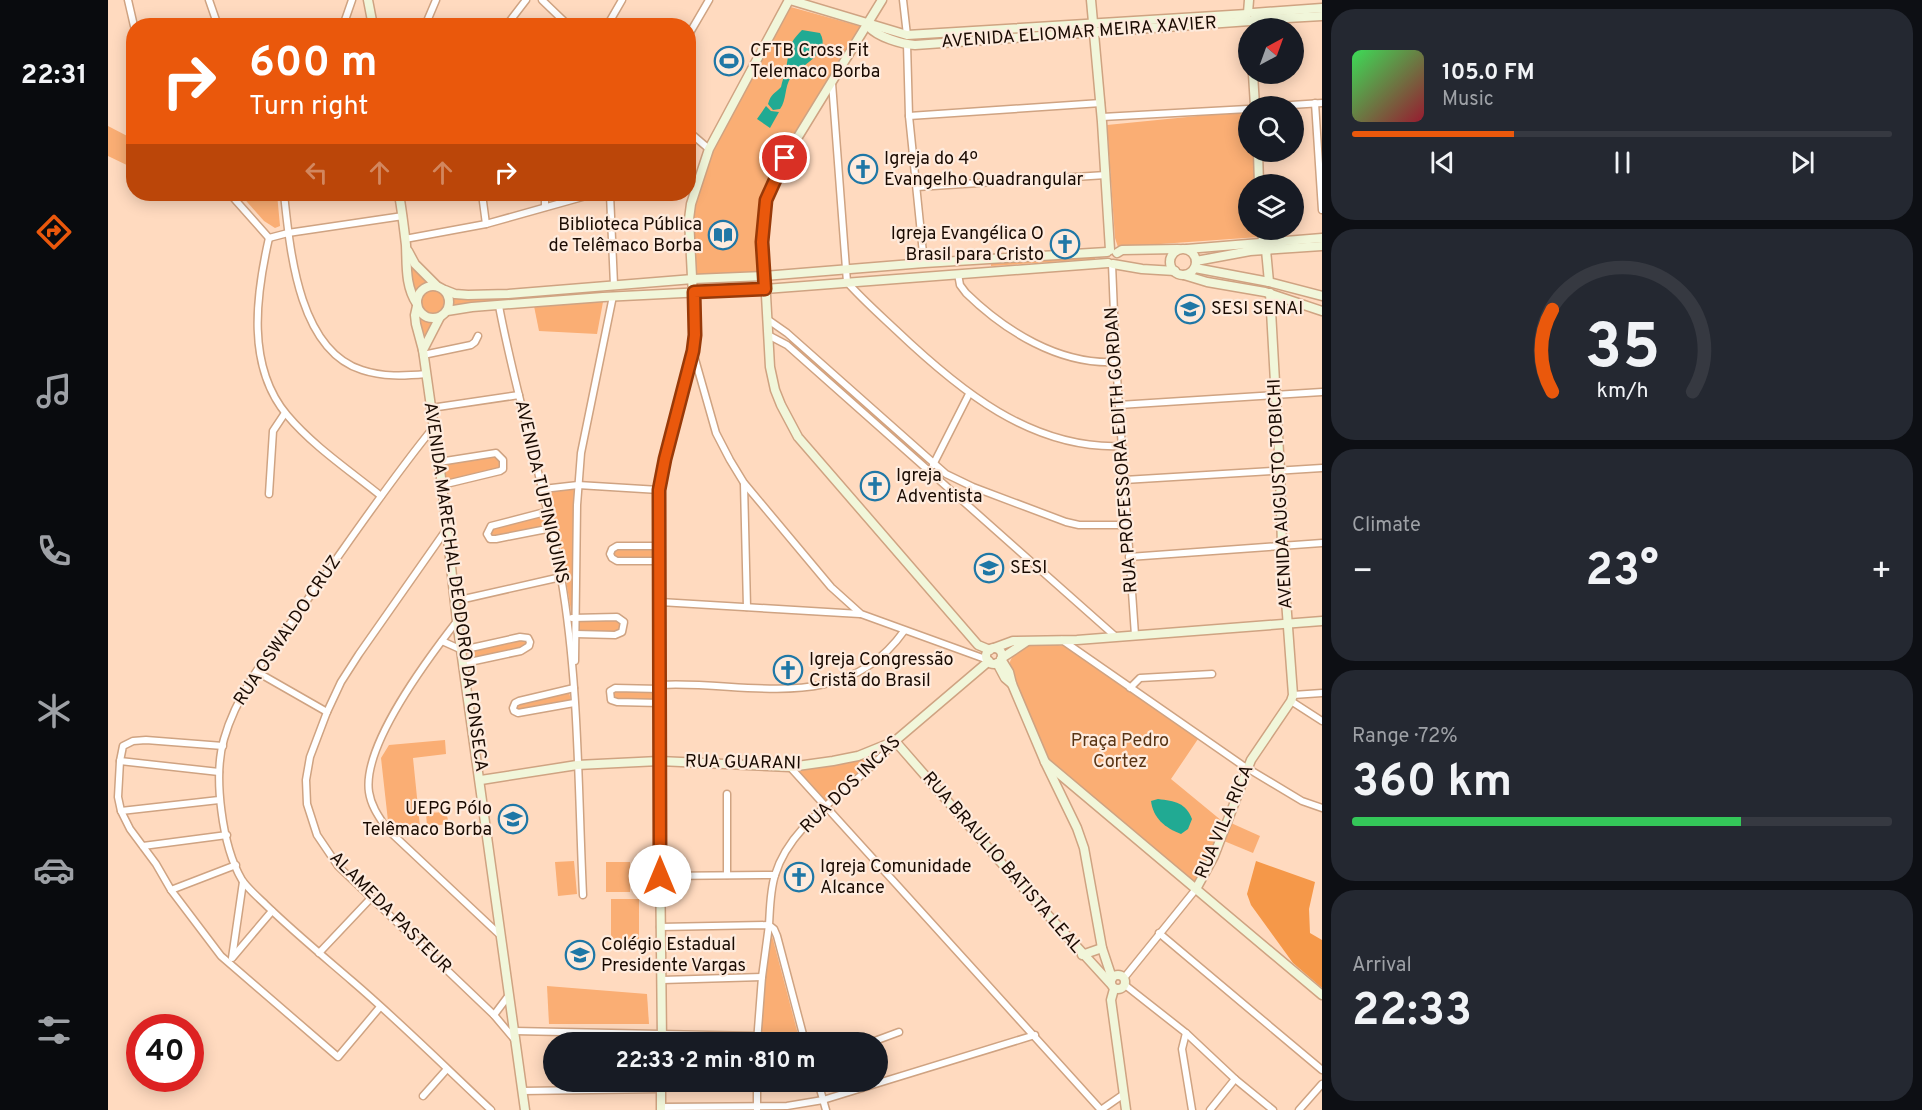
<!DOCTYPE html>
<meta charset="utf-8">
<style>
:root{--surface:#171b24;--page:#242831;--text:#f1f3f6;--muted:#9ea1a6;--line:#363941;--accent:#ea580c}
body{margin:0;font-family:Overpass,sans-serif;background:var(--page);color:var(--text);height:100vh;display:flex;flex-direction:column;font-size:22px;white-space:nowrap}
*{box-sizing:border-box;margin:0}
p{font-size:20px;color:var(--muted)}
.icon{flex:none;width:33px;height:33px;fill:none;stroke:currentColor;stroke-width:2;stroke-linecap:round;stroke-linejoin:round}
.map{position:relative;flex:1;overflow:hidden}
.details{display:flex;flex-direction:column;gap:9px;padding:9px;background:#0d0f14;width:600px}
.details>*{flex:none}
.hud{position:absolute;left:18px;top:18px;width:570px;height:183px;border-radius:24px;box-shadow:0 3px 15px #0003;background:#ea580c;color:#fff;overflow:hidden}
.needle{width:39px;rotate:41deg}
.buttons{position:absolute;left:1130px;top:18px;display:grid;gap:12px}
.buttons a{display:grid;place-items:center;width:66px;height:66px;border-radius:50%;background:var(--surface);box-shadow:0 3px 15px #0003;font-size:30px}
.speed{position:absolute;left:18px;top:1014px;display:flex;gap:12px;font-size:30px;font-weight:700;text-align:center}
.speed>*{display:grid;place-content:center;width:78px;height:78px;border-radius:50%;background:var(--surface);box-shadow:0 3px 15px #0003;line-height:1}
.speed .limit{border:9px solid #d22;background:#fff;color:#111}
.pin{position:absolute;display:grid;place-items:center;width:51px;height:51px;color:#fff;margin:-26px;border:3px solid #fff;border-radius:50%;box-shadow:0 2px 6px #0007}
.me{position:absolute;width:66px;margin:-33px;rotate:0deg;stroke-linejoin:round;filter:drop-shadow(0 0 4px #0008)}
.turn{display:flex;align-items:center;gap:21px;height:126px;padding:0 24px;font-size:27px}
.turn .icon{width:78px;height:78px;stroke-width:2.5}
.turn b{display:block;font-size:42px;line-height:51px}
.lanes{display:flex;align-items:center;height:57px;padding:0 24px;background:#0003;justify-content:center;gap:30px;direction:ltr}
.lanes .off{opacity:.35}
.big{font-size:45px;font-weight:700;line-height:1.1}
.details .widget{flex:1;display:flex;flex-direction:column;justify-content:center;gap:9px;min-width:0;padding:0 21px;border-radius:24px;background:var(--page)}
.details .dial{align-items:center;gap:0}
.dial svg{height:156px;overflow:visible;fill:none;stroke:var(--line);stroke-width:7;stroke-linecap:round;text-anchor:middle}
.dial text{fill:var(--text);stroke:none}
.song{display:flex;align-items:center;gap:18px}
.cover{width:72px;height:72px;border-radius:9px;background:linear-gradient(135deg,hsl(130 70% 55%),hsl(350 70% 35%))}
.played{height:6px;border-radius:3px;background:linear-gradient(90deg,var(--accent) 30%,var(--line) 30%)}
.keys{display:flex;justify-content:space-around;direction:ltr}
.heat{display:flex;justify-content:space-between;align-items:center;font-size:33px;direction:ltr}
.charge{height:9px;border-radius:4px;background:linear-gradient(90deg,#34c759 72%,var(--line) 0)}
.trip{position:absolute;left:435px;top:1032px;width:345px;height:60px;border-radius:30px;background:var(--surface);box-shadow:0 3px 15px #0003;font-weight:700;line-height:60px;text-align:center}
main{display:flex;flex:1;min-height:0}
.tabs{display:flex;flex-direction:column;width:108px;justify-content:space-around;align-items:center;background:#090b0e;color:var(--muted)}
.tabs .icon{width:42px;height:42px}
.tabs .on{color:var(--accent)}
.tabs b{font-size:27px;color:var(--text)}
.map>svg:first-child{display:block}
.green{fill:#faae74}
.forest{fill:#f59849}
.water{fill:#21aa93}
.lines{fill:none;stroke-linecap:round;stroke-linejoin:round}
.street-casing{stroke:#cfa382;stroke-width:9}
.secondary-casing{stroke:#cfa382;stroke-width:11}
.street{stroke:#fff;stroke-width:6}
.secondary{stroke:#f1f6da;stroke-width:8}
.route-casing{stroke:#983908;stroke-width:15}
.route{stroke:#ea580c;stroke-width:10}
.labels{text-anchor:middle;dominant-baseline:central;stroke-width:4.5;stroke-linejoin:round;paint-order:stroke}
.street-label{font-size:18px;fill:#1a0b02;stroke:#feebdd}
.poi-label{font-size:18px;fill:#1a0b02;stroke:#feebdd;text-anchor:start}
.park-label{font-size:18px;fill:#593414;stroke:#feebdd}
</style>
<main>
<nav class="tabs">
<b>22:31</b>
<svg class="icon on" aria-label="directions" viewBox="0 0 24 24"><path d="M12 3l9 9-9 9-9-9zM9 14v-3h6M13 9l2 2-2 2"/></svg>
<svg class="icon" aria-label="music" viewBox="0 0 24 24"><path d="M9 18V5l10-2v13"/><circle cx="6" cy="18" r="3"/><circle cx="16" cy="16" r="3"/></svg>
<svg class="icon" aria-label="phone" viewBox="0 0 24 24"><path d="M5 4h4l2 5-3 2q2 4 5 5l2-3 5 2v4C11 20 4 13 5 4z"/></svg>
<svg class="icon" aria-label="climate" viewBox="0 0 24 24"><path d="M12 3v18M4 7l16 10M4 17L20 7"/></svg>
<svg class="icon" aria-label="car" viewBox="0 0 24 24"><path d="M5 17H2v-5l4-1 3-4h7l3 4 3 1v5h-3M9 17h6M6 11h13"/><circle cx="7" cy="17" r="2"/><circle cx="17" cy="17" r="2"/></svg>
<svg class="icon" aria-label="filters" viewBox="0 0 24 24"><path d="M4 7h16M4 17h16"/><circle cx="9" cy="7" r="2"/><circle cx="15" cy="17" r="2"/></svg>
</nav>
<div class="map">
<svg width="1214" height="1110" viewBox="0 0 1214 1110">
<rect width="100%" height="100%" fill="#ffdabf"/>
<g class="green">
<polygon points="679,6 755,27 677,151 663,176 653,207 650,248 652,274 587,276 583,220 600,160"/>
<polygon points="1140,111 1140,152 1145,152 1147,184 1140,184 1140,230 1151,230 1151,237 1010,247 1007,238 999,125"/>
<polygon points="0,126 25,139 25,168 0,156"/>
<polygon points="132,194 169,194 172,226 167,228 156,221"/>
<polygon points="987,256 987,259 883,266 883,264"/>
<path d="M300 258C309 267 319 281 330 288 366 309 450 294 491 291V293L351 307 335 315 314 346 304 304Z"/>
<polygon points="495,302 489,334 431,331 426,306"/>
<polygon points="683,338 818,460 819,463 815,463 679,343"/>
<polygon points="384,454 392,457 394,468 336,483 333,462"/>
<polygon points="466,486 464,617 449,525 387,538 381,536 382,528 444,512 438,489"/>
<polygon points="546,547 546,561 510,560 502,551 504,549"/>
<polygon points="469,618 510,619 513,621 514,627 509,634 470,630"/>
<polygon points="413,638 420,641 417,648 367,659 365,648"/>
<path d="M935 643 957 646 1090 739 1063 779 1114 821C1107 843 1101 865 1085 883L941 760 917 709 901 668C902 650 919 645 935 643Z"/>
<polygon points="548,689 547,702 504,700 504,690"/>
<polygon points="461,692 463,701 409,711 406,707 409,704"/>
<polygon points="337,740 338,754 305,758 312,827 281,830 273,758 281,745"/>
<polygon points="776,752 718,804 688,769 739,761"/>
<polygon points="338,812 341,824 319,826 318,813"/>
<polygon points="1123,823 1152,836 1145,853 1116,841"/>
<polygon points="466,861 469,894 450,896 447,862"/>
<rect x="498" y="862" width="24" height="30"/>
<rect x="503" y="899" width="28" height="40"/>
<polygon points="663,932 692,1042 680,1042 678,1036 651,1035"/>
<polygon points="439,986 539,994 541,1024 441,1024"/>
</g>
<polygon class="forest" points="1148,861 1207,882 1201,909 1202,933 1214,940 1214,988 1185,963 1143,905 1139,894"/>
<g class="water">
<path d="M694 30 712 33C724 53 693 65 683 77 676 87 679 100 672 109L665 110 660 104C663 93 667 94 673 87 674 81 677 75 678 69 682 49 679 45 694 30Z"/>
<polygon points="658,106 663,111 671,112 662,128 649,119"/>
<path d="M1050 799C1067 801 1078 803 1084 819L1080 829 1073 834C1057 828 1045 818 1043 801Z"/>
</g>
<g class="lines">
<g class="street-casing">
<g id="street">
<polyline points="20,0 26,26"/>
<polyline points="101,0 110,26"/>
<polyline points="434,0 461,26"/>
<polyline points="795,0 799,35"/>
<polyline points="235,26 244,0"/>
<polyline points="317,26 328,0"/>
<polyline points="398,26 418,0"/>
<polyline points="499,26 514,0"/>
<polyline points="580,36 601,0"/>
<polyline points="799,44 801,116 816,263"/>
<path d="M724 83 739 282C754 299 771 314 788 330 850 389 923 450 1014 446"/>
<polyline points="1207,103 1214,210"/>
<polyline points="1168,106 1214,103"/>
<polyline points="801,116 993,103"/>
<polyline points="994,117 1140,109"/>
<polyline points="580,131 601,149"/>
<polyline points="809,187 998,175"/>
<polyline points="122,194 161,238"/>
<path d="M176 194C182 249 190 350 254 370 275 377 296 376 318 374"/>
<polyline points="374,194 378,224"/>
<polyline points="437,194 437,207"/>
<polyline points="502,194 506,285"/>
<path d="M161 238C148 295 138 366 179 415 205 446 241 470 273 496"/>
<polyline points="161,238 180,233 295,216"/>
<polyline points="297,239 378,224 485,194"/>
<polyline points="1004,264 1008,362 1027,635"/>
<path d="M850 274 852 285 858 293C897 331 951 365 1008 362"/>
<path d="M391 306C408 397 437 485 453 577 471 681 470 789 475 895"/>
<polyline points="659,319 679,333 838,474 865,487 958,522 971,525 1019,525"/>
<polyline points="660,335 679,345 1007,636"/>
<polyline points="585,352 608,433 622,460 636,483 723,587 753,614 880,660"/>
<polyline points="315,355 363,345 367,342 370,336"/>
<polyline points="1011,405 1214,392"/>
<polyline points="323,408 411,395"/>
<path d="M325 428C281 482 243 539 202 596 171 640 131 686 116 739 105 776 114 846 134 880 140 889 151 898 159 906 186 932 215 956 244 981 292 1022 337 1067 383 1110"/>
<polyline points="331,462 388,453 395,460 395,469 392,471 334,485"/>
<polyline points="825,465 861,394"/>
<polyline points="1016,480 1214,468"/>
<polyline points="636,484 639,607"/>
<polyline points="435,489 470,485 551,490"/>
<polyline points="161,494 165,431 177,413"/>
<polyline points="441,511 383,526 379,534 382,539 388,539 444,528"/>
<polyline points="338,530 251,654 233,682 219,712 202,757 198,780 199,804 209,835 230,866 386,1015 407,1040"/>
<polyline points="1021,557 1214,543"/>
<polyline points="552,561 509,561 504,558 502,554 504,549 509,546 552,546"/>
<polyline points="347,601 453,577"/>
<polyline points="552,602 752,614"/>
<polyline points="464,618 509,617 516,622 514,632 507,635 468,634"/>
<path d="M349 621C321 657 254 745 261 792 263 806 271 817 279 829L392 935"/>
<polyline points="954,640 1134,765 1194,801 1214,808"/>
<polyline points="334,641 354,650 412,637 420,638 422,642 421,646 413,651 357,663"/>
<polyline points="467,661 469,505 473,453 505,296"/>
<polyline points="149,672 219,712"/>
<path d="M552 685C639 680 735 717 796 631"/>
<polyline points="1022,688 1032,678 1104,674"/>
<polyline points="552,689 507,688 502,691 503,700 509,702 552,703"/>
<polyline points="1185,695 1214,693"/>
<polyline points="1183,701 1214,721"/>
<polyline points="466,703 410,713 406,711 405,708 407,703 411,701 466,688"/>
<polyline points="115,746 38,740 25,741 15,746 12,761 10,797 13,811 22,829 48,864 63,890 113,956 230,1057 272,1007"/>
<polyline points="12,761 111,772"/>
<polyline points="682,767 993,1110 1016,1094"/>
<polyline points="619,794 619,875"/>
<polyline points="13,811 111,800"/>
<polyline points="35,846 119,835"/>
<polyline points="552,876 667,875"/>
<polyline points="63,890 128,865"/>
<polyline points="552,927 661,925 654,977 649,1042"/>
<polyline points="1051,933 1214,1070"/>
<polyline points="211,953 263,898"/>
<polyline points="125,957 164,911"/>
<polyline points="124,958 135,882"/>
<polyline points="1016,978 1088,889"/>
<polyline points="554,980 654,977"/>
<polyline points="1017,985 1078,1033 1127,1079 1165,1110"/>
<polyline points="386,1015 401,995"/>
<polyline points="406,1031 649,1036"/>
<polyline points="1078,1033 1074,1049 1084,1110"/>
<path d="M697 1042 669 936 666 929 661 925C662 909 662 891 667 875 684 818 752 786 787 741"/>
<polyline points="764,1042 791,1032"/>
<polyline points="649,1082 649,1110"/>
<polyline points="710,1082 718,1110"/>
<polyline points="414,1091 553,1089"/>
<polyline points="315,1096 339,1069"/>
<polyline points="553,1107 679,1106 715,1100 927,1035"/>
<polyline points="1102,1110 1127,1079"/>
<polyline points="1191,1110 1214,1084"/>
</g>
</g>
<g class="secondary-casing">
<g id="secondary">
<polyline points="260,0 265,26"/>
<polyline points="682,0 799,35 1139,14"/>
<polyline points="774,0 677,158 658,200 655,241 662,367 667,390 673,405 690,437 870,645 882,650"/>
<polyline points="983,0 994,122 1002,250"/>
<polyline points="1140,13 1141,0"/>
<polyline points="1145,13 1214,8"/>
<polyline points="1145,20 1214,16"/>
<path d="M761 27C770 37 793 44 807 45L1142 21"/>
<polyline points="1145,74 1147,106"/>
<polyline points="1150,152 1151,184"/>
<path d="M291 194C294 211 296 228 298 245 299 265 297 286 309 304"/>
<polyline points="1154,230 1155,242"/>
<polyline points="1079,249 1214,238"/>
<circle cx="1075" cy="262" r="13"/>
<polyline points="1158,250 1161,282"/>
<polyline points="300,251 307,264 329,286"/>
<polyline points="1009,253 1014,250 1070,249"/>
<polyline points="1088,261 1142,251 1214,246"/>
<polyline points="1005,264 1034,269 1067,271"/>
<polyline points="1087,268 1161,282 1214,296"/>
<polyline points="1076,275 1099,282 1157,292 1214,311"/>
<circle cx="325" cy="302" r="16"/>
<polyline points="337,290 347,294 360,295 400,294 585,279 656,276 816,263 999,252"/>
<polyline points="309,306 307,315 308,324 315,350 334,485 349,621 417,1110"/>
<polyline points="339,311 364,307 495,297 657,289 1000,263"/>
<polyline points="315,350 332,317"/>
<polyline points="886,648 905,641 969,640 1214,621"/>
<circle cx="886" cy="656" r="8"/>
<polyline points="894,658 918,642"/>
<polyline points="893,659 901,672 904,684 937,762 969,828 976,848 994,948 1004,978"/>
<polyline points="889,663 897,678 904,684"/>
<polyline points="787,741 917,890 1002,983"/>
<polyline points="937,762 1214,995"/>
<polyline points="373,780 469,765 551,761 682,767 725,761 750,756 787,741 881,661"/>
<polyline points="1088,889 1106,856 1143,760 1183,701 1185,695 1174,546 1172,471 1162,293"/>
<polyline points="974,955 994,948"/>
<circle cx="1010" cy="982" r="7"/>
<polyline points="1006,989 1003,1000 1018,1110"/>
<polyline points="554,1042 551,761 553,727 551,490 557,459 585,352 587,335 581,219 583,204 601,149 681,0"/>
<polyline points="553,1110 553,1082"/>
</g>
</g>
<use href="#street" class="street"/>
<use href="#secondary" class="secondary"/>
</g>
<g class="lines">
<g class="route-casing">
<polyline id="route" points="552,876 551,490 557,459 585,351 587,335 586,292 657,289 654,242 658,200 677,158"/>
</g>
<use href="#route" class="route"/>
</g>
<defs>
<g id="stadium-ring" transform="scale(1.5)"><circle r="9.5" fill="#feebdd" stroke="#1f77a6" stroke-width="1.5"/><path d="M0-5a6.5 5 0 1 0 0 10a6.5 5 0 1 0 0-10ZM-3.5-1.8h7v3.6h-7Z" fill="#1f77a6"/></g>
<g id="church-ring" transform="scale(1.5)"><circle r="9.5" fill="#feebdd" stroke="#1f77a6" stroke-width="1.5"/><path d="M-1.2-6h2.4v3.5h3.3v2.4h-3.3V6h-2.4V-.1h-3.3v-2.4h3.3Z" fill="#1f77a6"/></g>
<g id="library-ring" transform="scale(1.5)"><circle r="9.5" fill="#feebdd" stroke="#1f77a6" stroke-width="1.5"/><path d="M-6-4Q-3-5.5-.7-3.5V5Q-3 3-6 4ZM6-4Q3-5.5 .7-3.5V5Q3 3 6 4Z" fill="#1f77a6"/></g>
<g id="school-ring" transform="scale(1.5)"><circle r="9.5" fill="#feebdd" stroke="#1f77a6" stroke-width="1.5"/><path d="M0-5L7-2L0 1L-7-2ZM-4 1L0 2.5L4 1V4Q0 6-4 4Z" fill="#1f77a6"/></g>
<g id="university-ring" transform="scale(1.5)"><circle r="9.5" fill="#feebdd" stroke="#1f77a6" stroke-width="1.5"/><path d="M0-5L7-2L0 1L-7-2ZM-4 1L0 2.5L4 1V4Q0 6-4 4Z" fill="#1f77a6"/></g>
</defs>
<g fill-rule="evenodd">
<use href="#stadium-ring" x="621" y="61"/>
<use href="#church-ring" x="755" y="169"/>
<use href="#library-ring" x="615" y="235"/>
<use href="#church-ring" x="957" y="244"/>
<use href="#school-ring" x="1082" y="309"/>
<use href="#church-ring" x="767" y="486"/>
<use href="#school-ring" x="881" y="568"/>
<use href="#church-ring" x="680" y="670"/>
<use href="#university-ring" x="405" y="819"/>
<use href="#church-ring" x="691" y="877"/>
<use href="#school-ring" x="472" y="955"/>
</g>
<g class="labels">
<g class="street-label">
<text transform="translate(971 33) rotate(-4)">AVENIDA ELIOMAR MEIRA XAVIER</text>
<text transform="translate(1014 450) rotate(-94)">RUA PROFESSORA EDITH GORDAN</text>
<text transform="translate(433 492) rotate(77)">AVENIDA TUPINIQUINS</text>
<text transform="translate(1173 494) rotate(-93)">AVENIDA AUGUSTO TOBICHI</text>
<text transform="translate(347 587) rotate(82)">AVENIDA MARECHAL DEODORO DA FONSECA</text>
<text transform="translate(180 631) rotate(-56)">RUA OSWALDO CRUZ</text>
<text transform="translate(635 763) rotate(1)">RUA GUARANI</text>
<text transform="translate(743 785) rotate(-44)">RUA DOS INCAS</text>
<text transform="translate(1117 822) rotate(-67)">RUA VILA RICA</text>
<text transform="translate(894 863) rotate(49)">RUA BRAULIO BATISTA LEAL</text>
<text transform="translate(282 913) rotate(45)">ALAMEDA PASTEUR</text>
</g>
<g class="poi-label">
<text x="642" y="51">CFTB Cross Fit<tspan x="642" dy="21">Telemaco Borba</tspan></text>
<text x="776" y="159">Igreja do 4º<tspan x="776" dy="21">Evangelho Quadrangular</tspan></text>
<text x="594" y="225" text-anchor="end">Biblioteca Pública<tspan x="594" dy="21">de Telêmaco Borba</tspan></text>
<text x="936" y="234" text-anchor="end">Igreja Evangélica O<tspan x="936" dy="21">Brasil para Cristo</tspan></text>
<text x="1103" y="309">SESI SENAI</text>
<text x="788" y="476">Igreja<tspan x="788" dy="21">Adventista</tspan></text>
<text x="902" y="568">SESI</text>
<text x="701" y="660">Igreja Congressão<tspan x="701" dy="21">Cristã do Brasil</tspan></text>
<text x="384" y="809" text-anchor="end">UEPG Pólo<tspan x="384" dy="21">Telêmaco Borba</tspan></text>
<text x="712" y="867">Igreja Comunidade<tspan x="712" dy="21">Alcance</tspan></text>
<text x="493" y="945">Colégio Estadual<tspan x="493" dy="21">Presidente Vargas</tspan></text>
</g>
<g class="park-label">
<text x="1012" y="741">Praça Pedro<tspan x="1012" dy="21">Cortez</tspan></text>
</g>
</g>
</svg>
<div class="buttons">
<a><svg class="needle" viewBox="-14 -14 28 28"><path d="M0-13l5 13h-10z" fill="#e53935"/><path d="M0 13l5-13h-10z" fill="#9ea1a6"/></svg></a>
<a><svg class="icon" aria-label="search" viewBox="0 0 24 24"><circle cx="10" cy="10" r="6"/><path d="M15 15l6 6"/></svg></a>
<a><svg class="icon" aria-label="layers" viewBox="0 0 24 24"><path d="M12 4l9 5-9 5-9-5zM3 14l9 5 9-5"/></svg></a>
</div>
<div class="speed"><div class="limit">40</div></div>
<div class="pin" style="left:677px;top:158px;background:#d93025"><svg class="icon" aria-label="arrive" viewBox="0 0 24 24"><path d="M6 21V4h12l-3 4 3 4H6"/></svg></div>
<svg class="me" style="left:552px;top:876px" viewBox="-20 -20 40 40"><circle r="19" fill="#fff"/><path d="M0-13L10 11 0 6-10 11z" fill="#ea580c"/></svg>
<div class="trip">22:33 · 2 min · 810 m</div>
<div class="hud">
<div class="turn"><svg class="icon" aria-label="right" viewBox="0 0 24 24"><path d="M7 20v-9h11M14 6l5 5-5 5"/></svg><div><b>600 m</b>Turn right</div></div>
<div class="lanes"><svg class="icon off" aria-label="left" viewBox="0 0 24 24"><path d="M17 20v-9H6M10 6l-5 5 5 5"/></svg><svg class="icon off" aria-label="ahead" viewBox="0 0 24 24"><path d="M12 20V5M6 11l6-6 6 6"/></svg><svg class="icon off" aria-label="ahead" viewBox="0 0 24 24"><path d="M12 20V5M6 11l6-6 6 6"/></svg><svg class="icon" aria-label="right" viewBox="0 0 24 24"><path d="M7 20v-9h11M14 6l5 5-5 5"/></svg></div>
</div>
</div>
<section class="details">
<div class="widget">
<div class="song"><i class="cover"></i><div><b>105.0 FM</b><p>Music</p></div></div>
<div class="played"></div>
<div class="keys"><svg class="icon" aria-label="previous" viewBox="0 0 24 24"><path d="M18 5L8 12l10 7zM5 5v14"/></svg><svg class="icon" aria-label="pause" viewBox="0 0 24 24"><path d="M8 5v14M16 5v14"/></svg><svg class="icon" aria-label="next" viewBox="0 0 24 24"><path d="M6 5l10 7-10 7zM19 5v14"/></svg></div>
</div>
<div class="widget dial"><svg viewBox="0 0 100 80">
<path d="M14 69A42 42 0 1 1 86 69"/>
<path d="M14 69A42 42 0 0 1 14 27" stroke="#ea580c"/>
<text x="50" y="56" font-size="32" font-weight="700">35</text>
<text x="50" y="72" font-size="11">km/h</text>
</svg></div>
<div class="widget"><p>Climate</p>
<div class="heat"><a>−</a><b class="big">23°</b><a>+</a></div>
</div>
<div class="widget"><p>Range · 72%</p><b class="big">360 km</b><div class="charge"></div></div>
<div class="widget"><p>Arrival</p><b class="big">22:33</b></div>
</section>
</main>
